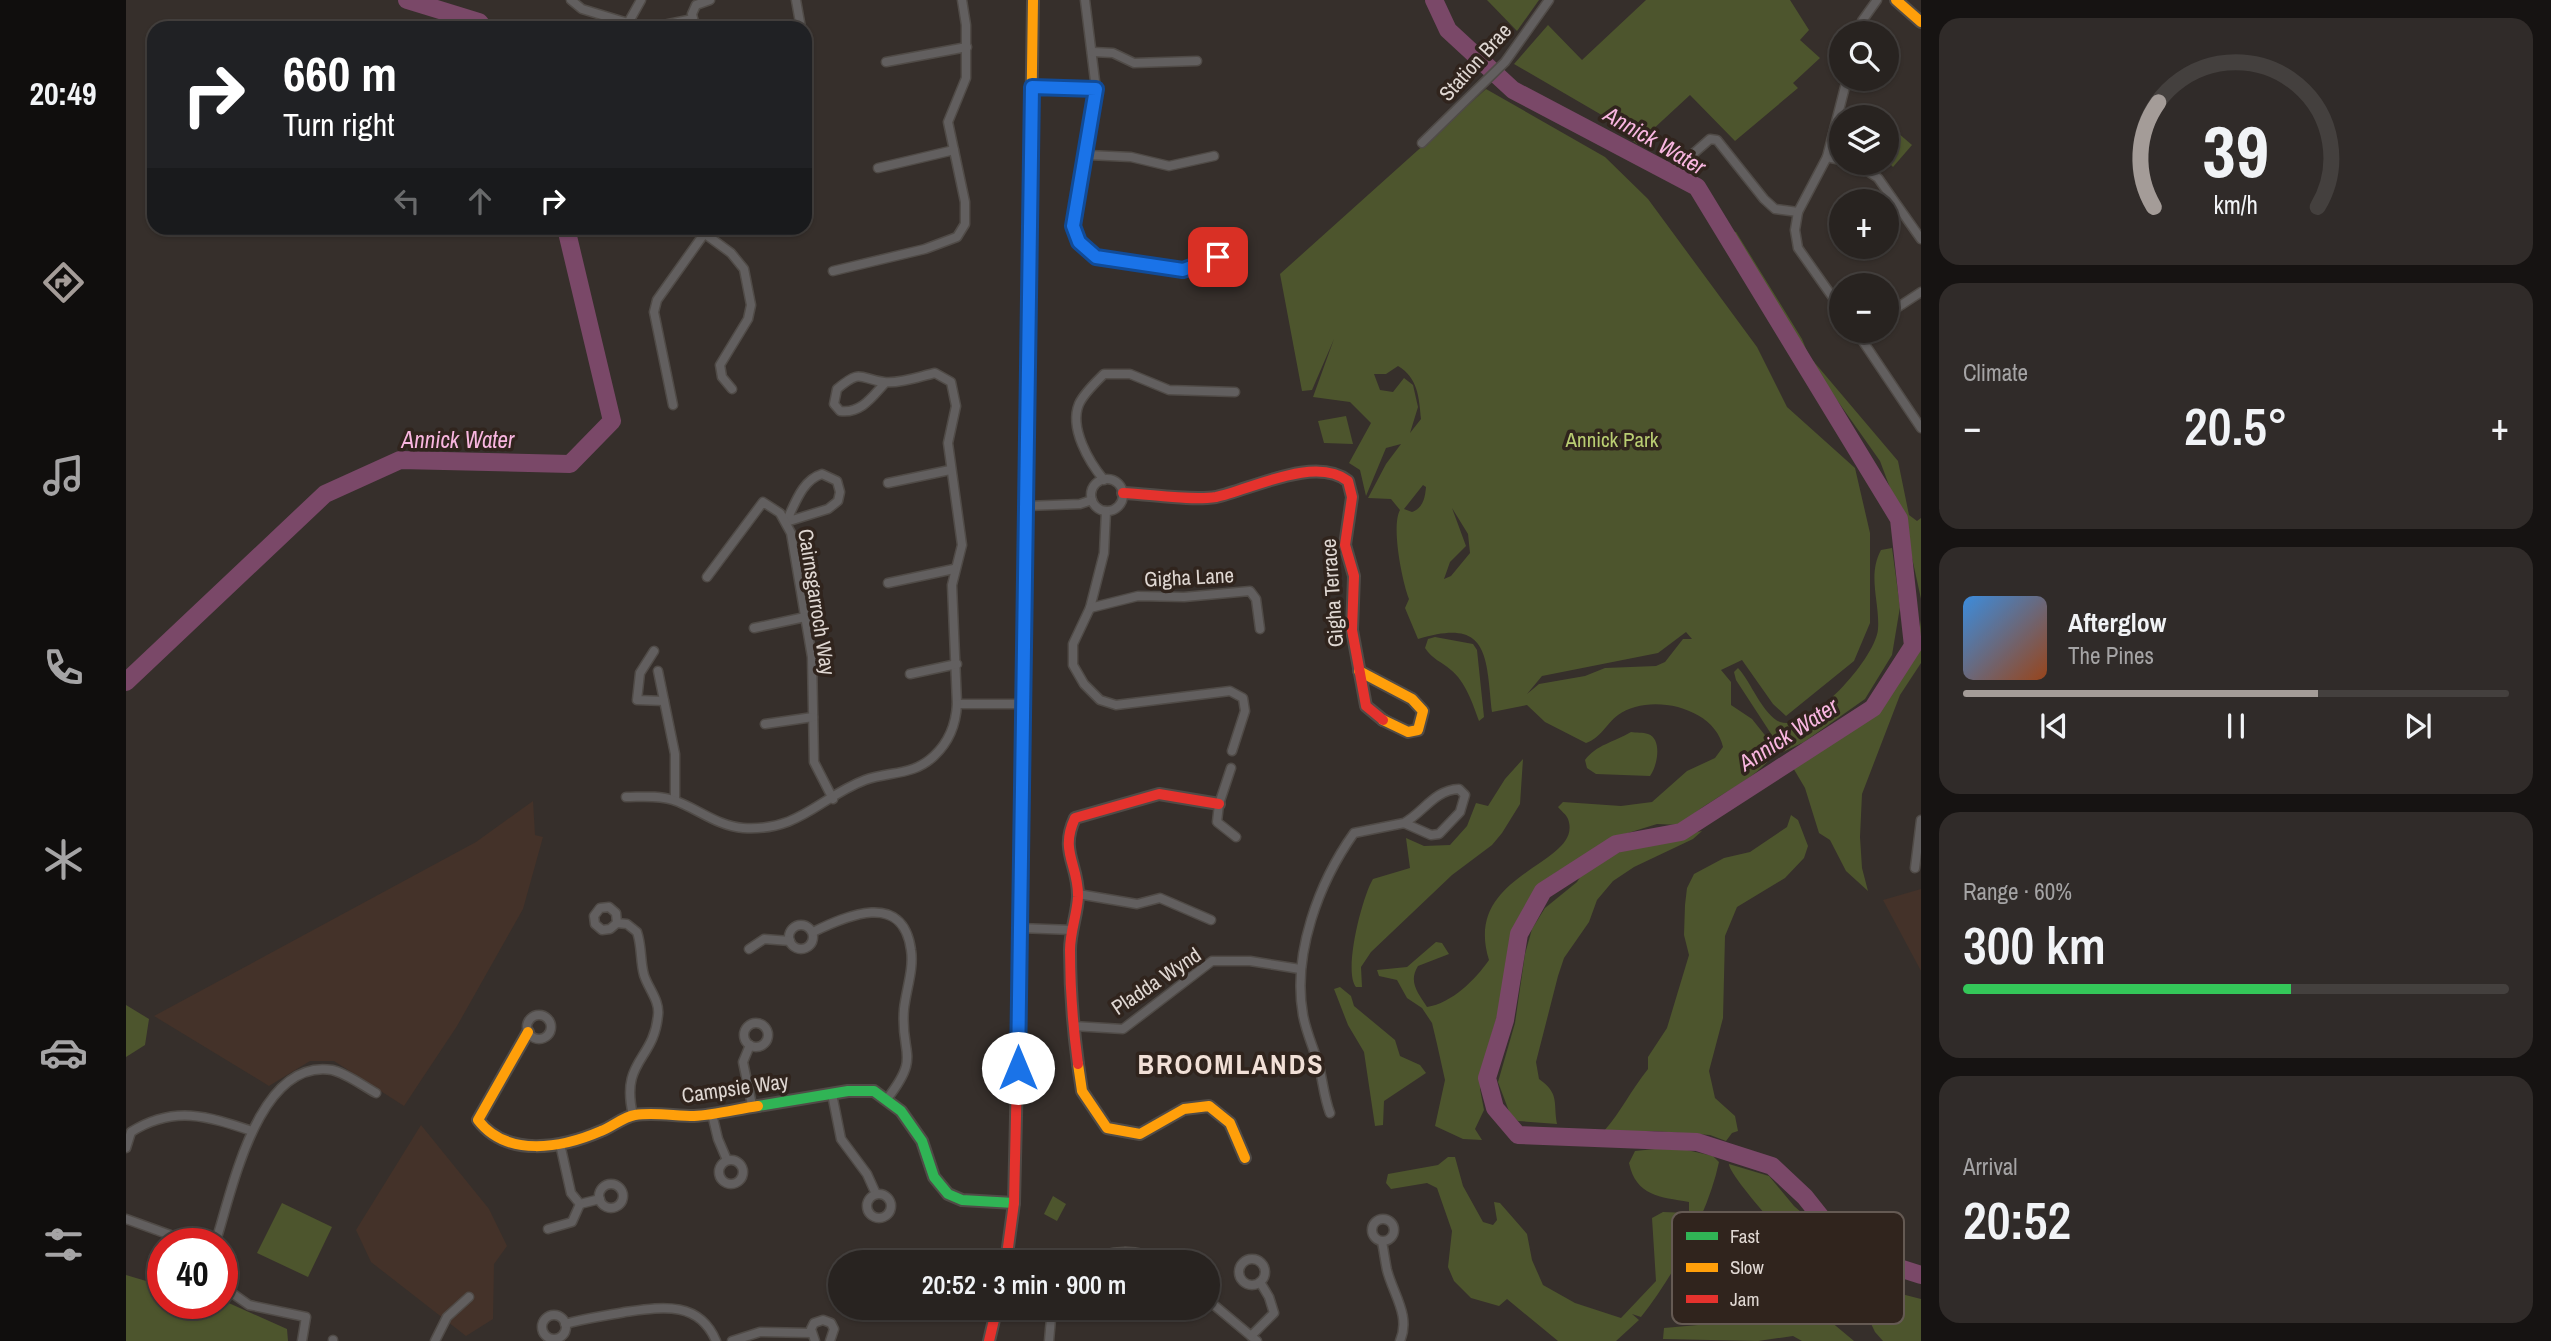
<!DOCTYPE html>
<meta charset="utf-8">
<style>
:root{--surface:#282320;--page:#302b29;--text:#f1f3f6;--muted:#a5a4a5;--line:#44403e;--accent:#a49c98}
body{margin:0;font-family:"Archivo Narrow",sans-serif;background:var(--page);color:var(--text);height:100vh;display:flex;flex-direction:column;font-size:26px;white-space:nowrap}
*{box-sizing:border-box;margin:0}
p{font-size:23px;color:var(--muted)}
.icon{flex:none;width:38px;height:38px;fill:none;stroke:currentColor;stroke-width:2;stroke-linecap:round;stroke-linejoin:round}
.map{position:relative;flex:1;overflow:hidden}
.sheet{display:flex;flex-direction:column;gap:18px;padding:18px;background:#161312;width:630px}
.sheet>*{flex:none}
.hud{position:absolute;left:21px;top:21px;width:665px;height:214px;border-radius:21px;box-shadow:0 2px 5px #0004,0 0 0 2px var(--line);background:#202124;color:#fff;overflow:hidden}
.controls{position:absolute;left:1703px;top:21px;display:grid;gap:14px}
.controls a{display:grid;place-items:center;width:70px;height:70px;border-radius:50%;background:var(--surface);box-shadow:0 2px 5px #0004,0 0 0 2px var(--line);font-size:35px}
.speed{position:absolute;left:21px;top:1228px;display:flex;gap:14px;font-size:35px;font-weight:700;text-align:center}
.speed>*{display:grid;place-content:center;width:91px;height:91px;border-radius:50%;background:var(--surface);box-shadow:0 2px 5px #0004,0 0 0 2px var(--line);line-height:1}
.speed .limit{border:10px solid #d22;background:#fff;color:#111}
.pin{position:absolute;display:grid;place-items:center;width:60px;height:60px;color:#fff;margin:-30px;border-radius:14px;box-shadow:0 4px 10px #0006}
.me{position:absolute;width:77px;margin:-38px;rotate:0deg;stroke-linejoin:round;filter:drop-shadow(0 0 5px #0008)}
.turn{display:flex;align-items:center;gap:24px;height:147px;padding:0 21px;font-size:32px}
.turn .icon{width:91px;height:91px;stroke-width:2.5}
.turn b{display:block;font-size:49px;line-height:60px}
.lanes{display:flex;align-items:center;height:66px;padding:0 21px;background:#0003;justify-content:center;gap:35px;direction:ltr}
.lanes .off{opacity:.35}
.big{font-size:52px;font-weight:600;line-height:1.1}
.sheet .card{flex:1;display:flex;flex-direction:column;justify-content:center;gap:10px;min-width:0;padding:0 24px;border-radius:21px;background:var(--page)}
.sheet .dial{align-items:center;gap:0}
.dial svg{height:182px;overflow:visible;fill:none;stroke:var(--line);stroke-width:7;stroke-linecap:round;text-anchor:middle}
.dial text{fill:var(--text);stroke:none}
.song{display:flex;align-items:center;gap:21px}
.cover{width:84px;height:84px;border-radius:10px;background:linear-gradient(135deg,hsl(210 70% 55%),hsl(20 70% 35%))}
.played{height:7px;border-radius:4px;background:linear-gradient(90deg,var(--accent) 65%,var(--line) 65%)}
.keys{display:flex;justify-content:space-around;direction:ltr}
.heat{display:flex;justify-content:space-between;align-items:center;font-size:38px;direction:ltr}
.charge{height:10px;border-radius:5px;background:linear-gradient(90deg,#34c759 60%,var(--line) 0)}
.trip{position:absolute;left:702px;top:1250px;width:392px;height:70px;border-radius:35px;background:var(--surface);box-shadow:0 2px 5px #0004,0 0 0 2px var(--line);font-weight:600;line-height:70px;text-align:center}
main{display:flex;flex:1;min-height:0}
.tab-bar{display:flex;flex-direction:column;width:126px;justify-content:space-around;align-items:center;background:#100e0d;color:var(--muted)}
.tab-bar .icon{width:49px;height:49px}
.tab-bar .active{color:var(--accent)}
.tab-bar b{font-size:32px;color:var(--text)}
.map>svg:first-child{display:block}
.built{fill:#443229}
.green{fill:#4d552d;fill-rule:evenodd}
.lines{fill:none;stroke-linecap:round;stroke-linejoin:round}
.river{stroke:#7a4868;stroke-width:18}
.street-casing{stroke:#504b47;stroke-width:11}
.fast-casing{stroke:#504b47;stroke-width:14}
.slow-casing{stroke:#504b47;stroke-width:14}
.jam-casing{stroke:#504b47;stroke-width:14}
.street{stroke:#625f5f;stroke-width:8}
.fast{stroke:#30b455;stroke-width:10}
.slow{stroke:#ff9f0a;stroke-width:10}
.jam{stroke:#e5322d;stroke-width:10}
.route-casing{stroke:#114b97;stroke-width:18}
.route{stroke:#1a73e8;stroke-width:12}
.labels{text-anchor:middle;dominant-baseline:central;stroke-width:7;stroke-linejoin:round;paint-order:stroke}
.street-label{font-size:21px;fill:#dfd7d2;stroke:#30241d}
.park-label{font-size:21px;fill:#b9cd72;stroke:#30241d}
.water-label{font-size:23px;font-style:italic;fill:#f9b6e0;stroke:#30241d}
.district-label{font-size:28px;font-weight:bold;letter-spacing:2px;fill:#f1e0d7;stroke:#30241d}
.key{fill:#30241d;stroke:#655a53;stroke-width:2}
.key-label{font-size:19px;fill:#dfd7d2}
</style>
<main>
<nav class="tab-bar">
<b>20:49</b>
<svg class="icon active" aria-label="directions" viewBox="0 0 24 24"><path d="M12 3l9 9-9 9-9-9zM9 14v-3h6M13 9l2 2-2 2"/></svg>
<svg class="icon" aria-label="music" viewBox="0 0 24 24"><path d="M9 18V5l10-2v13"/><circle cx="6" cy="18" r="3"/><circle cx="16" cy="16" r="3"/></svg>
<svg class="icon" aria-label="phone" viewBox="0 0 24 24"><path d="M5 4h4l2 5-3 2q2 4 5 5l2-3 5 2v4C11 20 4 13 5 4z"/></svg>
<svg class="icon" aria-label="climate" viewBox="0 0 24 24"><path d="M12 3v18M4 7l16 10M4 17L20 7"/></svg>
<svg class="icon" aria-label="car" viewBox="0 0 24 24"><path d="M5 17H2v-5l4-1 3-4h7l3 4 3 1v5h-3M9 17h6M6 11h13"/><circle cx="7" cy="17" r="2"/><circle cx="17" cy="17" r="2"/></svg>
<svg class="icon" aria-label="filters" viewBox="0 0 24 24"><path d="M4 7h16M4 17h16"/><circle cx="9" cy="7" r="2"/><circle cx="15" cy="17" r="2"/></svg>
</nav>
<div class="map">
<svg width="1795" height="1341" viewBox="0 0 1795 1341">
<rect width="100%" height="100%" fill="#362f2b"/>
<g class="built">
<polygon points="407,801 409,835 417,837 397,909 331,1026 278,1106 208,1061 184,1061 143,1086 28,1016 350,842"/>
<polygon points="1795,889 1795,971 1757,900"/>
<polygon points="295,1125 363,1209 381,1246 368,1264 367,1319 340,1336 245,1262 230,1230"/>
</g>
<g class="green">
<polygon points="1361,0 1413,0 1391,31"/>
<polygon points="1520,0 1664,0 1683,30 1674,40 1694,58 1667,83 1672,88 1609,141 1564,95 1511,144 1474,114 1388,64 1422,25 1456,60"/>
<path d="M1360 89 1479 157 1522 199 1631 347 1661 407 1729 468 1744 533V623L1728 661 1660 716 1647 704 1616 660 1595 670 1605 682V705L1626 719 1642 739 1635 743 1645 758C1621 786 1582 798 1555 825L1531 824 1489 837 1429 873 1399 906 1388 936 1374 1007 1364 1040 1354 1089 1358 1110 1349 1129 1356 1140 1337 1139 1309 1126 1319 1080 1311 1044 1306 1023 1296 1008 1281 998 1271 980 1253 976 1251 970 1281 967 1310 942 1316 943 1323 954 1292 966C1282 982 1292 993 1301 1007 1326 1003 1349 980 1363 960 1335 871 1459 866 1442 819 1440 814 1435 811 1432 807L1437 802 1495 806 1526 802 1561 771 1589 758 1597 747C1589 707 1523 692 1492 715 1480 724 1475 738 1460 743L1419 722 1401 705 1366 712C1360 655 1363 617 1292 639L1279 608 1283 599C1276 581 1265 526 1274 510L1265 499 1242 498 1260 464 1275 444 1260 448 1240 496 1234 470 1223 463 1245 423 1224 402 1187 397 1208 339 1186 390 1176 391 1154 274ZM1272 366C1292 378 1293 397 1295 419L1284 433 1292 407 1287 385 1278 378 1267 392 1254 390 1248 374H1260ZM1297 485 1300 487C1299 498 1297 508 1286 512L1278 509ZM1326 508 1342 534 1344 553 1325 576 1318 579 1324 562 1340 546ZM1560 632 1566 639H1557L1539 662 1530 666 1479 668 1459 676 1413 684 1401 694 1416 676 1532 653Z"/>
<polygon points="1772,133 1786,145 1767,167 1761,161 1761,146"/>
<polygon points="1591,230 1610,232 1676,339 1683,356 1772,461 1783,515 1791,521 1795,518 1795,599 1780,530 1775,531 1779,528 1754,461 1701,386 1670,349 1609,254 1606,245"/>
<polygon points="1220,416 1227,444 1198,443 1192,421"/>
<path d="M1766 548 1774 607 1766 655 1739 699 1678 742 1657 752 1610 680 1608 672 1612 668C1625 682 1637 715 1654 722 1683 733 1750 658 1752 629 1754 602 1741 576 1755 550Z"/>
<path d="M1795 620V663L1774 695 1736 794 1734 837 1736 868 1742 891 1720 871 1704 840 1693 833 1679 788 1666 766C1727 730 1786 698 1795 620Z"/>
<path d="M1309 637 1347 644 1351 650 1358 717 1353 721C1347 704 1339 681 1325 670 1315 661 1307 660 1299 648L1302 639Z"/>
<path d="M1505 732C1510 733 1517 732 1522 734 1537 739 1531 767 1524 776L1470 774 1461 768 1459 760C1470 745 1488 742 1505 732Z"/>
<path d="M1397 759 1394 804 1376 833 1366 845 1326 875 1245 952 1235 967 1236 987H1230C1217 972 1236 897 1247 879L1284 868 1280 838 1298 846 1324 845 1341 826 1350 803 1362 806 1379 779Z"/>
<path d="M1665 815 1672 820 1682 846 1678 858 1659 878 1611 907 1599 936 1597 1018 1583 1071 1589 1098 1609 1116 1612 1131 1606 1133 1600 1141 1584 1135 1528 1131H1478C1495 1112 1505 1090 1522 1069V1057L1541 1028 1563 955 1558 935 1559 905 1561 888 1568 874 1598 858 1624 852 1661 827Z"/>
<path d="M1576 831 1567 839 1508 867 1487 881 1471 900 1463 922 1438 958 1432 976 1410 1062 1413 1079C1434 1094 1427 1102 1431 1124L1392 1121 1384 1114 1372 1082 1389 1023 1399 954 1406 929 1419 908 1451 882 1459 869 1504 847Z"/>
<polygon points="1214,987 1225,996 1228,1006 1269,1040 1274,1056 1294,1065 1300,1073 1258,1101 1257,1125 1249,1126 1238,1052 1222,1025 1208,989"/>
<polygon points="0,1005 23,1019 19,1045 0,1057"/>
<path d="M1548 1147 1587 1156 1593 1162C1582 1214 1548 1275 1515 1317L1506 1314 1513 1320 1490 1341H1432L1381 1299 1373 1306 1345 1298 1328 1281 1322 1267 1326 1231 1311 1188 1301 1183 1265 1189 1260 1183 1262 1174 1312 1165 1322 1157H1329L1337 1186 1357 1222 1367 1225 1371 1220 1368 1202 1374 1203 1401 1234 1406 1260 1417 1285 1449 1303 1495 1318 1530 1281 1526 1218 1537 1212 1563 1213V1202C1534 1197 1510 1196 1503 1163L1509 1151Z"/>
<path d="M1603 1164 1643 1176 1668 1206 1708 1241 1719 1263 1735 1283 1733 1295 1723 1301 1712 1296C1696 1278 1602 1177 1603 1164Z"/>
<polygon points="927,1196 940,1204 931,1221 918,1214"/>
<polygon points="156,1203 206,1227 182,1277 131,1253"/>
<polygon points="1642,1245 1675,1280 1704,1321 1728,1341 1676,1341 1667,1336 1632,1341 1537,1339 1538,1328 1572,1325 1629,1289 1626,1268 1631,1247"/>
<polygon points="0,1275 37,1286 37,1304 96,1304 96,1300 161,1329 162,1341 0,1341"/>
<polygon points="1752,1288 1795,1299 1795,1341 1757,1341 1749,1332 1737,1307 1742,1290"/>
</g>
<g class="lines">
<g class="river">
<polyline points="281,0 353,22 358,28"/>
<polyline points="1308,0 1322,30 1387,90 1571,187 1773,519 1787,646 1747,708 1555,832 1490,844 1417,891 1393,934 1379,1020 1361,1078 1369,1108 1392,1135 1571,1142 1646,1166 1679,1197 1706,1231 1745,1259 1795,1275"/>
<polyline points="0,682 199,494 274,460 444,464 486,421 440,228"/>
</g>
<g class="street-casing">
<g id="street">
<polyline points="445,0 456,9 502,23"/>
<polyline points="670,0 675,28"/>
<polyline points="959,0 970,89 947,226 953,242 970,257 1057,270 1092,257"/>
<polyline points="501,25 515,0"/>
<polyline points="528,27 567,19"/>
<polyline points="569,28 566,14 570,5 584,0"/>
<polyline points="1733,33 1736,21 1751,0"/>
<polyline points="967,52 987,53 1008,63 1071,61"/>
<polyline points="760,62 841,47"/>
<polyline points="906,87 970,89"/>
<polyline points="1296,143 1379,62 1423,0"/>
<polyline points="1568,153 1584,139 1591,140 1638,199 1649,209 1672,212"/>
<polyline points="962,155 1005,157 1043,166 1088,156"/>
<polyline points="1701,157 1715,160"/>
<polyline points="1729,163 1752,178 1795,239"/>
<polyline points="752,168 828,150"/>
<polyline points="571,228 605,253 618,269 625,305 622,319 594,365 596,377 606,389"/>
<polyline points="707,271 799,249 831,237 839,224 839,202 822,122 840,78 840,25 836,0"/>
<polyline points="1715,309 1672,248 1669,230 1672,212 1701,157 1721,79"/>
<polyline points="1760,315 1795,292"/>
<polyline points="1730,331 1795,428"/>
<path d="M759 383C746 397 735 414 714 411L708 404 711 389C736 368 733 379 758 382 773 384 795 376 809 373L825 382 830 406 822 443 836 545 826 585 831 704H897"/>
<polyline points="547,405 528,312 531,300 578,234"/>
<path d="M696 474 711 481 714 492 712 501 702 509 660 522C669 504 676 480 696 474Z"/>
<circle cx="981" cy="495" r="16"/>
<path d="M978 480C963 462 943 428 953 404 958 393 970 382 978 374H1004L1043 390 1109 392"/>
<polyline points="762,483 824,470"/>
<polyline points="900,506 954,504 966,500"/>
<polyline points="980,511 978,553 964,608 947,644 947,665 958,684 974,700 990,705 1104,691 1117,698 1119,711 1106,751"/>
<polyline points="581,577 637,502 654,513 665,533 686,657 688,762 707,799"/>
<polyline points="762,583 828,569"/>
<polyline points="964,608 1012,596 1058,597 1124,591 1130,599 1134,629"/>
<polyline points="628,628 679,617"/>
<polyline points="528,651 514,673 511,700 538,701"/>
<polyline points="532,671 549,754 549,800"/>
<polyline points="784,674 831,664"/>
<polyline points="639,724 687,717"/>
<polyline points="1105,768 1093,804 1091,822 1110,837"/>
<path d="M500 797C515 797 532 795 547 800 571 808 591 826 617 828 673 832 694 797 739 780 764 771 787 776 808 756 823 742 830 724 831 704"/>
<polyline points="1789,868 1795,820"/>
<polyline points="952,894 1011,904 1034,898 1085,920"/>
<path d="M491 923 490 913 483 907 474 908 468 916 469 924 476 930 484 929 491 923 501 924 511 932C516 946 514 961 518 975 522 988 534 1001 532 1015 528 1061 494 1060 507 1115"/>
<circle cx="675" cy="937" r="12"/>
<polyline points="893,928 947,930"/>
<path d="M687 932C720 916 777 890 785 950 788 969 780 990 778 1009 774 1056 796 1054 761 1099"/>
<polyline points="623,949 638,939 664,941"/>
<circle cx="413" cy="1027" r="12"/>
<circle cx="630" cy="1035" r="12"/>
<polyline points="947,1026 997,1029 1086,961 1124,961 1174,969"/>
<polyline points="624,1045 617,1062 626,1105"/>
<polyline points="706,1094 715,1139 741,1174 750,1194"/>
<path d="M1204 1113C1198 1097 1197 1082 1193 1066 1188 1049 1180 1032 1177 1015 1166 954 1193 882 1228 833L1278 823 1305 835 1313 834 1334 812 1339 795 1333 789C1308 790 1298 812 1278 823"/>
<polyline points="586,1114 592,1139 601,1160"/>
<polyline points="434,1144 445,1193 454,1204 474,1199"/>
<path d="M0 1148 5 1132C48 1105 81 1116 126 1131"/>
<circle cx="605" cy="1172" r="12"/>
<circle cx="485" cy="1196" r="12"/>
<circle cx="753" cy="1206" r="12"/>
<circle cx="1257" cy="1230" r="11"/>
<polyline points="0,1219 69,1244"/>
<polyline points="422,1229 446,1222 454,1204"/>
<path d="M1256 1242C1258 1251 1259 1261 1261 1270 1267 1294 1285 1316 1274 1341"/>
<path d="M89 1244C106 1192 131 1058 206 1070 220 1073 237 1086 250 1093"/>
<circle cx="1126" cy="1272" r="13"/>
<path d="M960 1262C983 1249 1013 1248 1036 1262"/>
<polyline points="96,1286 123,1305 180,1317 176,1341"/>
<polyline points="1082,1300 1131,1341"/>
<circle cx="428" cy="1327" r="12"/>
<path d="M439 1324C460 1318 478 1316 499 1312 535 1307 573 1300 590 1341"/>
<polyline points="1125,1336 1148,1313 1143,1297 1134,1282"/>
<polyline points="207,1340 207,1341"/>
<polyline points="309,1341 321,1317 343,1297"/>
<polyline points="606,1341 634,1332 685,1333"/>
<polyline points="689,1341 685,1329 688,1323 697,1320 705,1323 708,1329 704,1341"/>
<polyline points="923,1341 926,1307"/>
</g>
</g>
<g class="fast-casing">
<g id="fast">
<polyline points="894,943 902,343"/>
<polyline points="632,1106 722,1091 748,1091 775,1111 796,1141 808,1177 822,1194 836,1200 888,1203"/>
</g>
</g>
<g class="slow-casing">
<g id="slow">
<polyline points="1770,0 1795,22"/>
<polyline points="902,343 907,0"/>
<polyline points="1233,671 1286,699 1297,711 1292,730 1282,732 1257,720"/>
<path d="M402 1032 352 1120C381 1158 436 1148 475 1131 486 1127 497 1117 509 1115 528 1112 549 1116 568 1116 589 1115 611 1109 632 1106"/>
<polyline points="952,1064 956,1091 981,1128 1014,1134 1058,1109 1083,1106 1104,1123 1119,1158"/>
</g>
</g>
<g class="jam-casing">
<g id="jam">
<path d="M997 493C1024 494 1064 501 1090 497 1124 490 1189 455 1222 481L1226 497 1219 545 1228 576 1226 630 1240 706 1257 720"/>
<path d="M952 1064C947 1027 944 988 944 950 944 932 951 915 952 897 953 865 933 852 949 818L1033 794 1093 804"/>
<polyline points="880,1262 888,1203 894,943"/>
<polyline points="863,1341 871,1307"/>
</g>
</g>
<use href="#street" class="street"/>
<use href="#fast" class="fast"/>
<use href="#slow" class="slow"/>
<use href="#jam" class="jam"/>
</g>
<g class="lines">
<g class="route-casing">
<polyline id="route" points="892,1068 906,87 970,89 947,226 953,242 970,257 1057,270 1092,257"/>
</g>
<use href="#route" class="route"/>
</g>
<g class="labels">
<g class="street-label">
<text transform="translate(1349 62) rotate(-48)">Station Brae</text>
<text transform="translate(1063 577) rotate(-3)">Gigha Lane</text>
<text transform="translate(1206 593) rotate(-94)">Gigha Terrace</text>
<text transform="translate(691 602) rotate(81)">Cairnsgarroch Way</text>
<text transform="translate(1030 981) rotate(-34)">Pladda Wynd</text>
<text transform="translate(609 1088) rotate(-8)">Campsie Way</text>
</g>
<g class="park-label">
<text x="1486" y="439">Annick Park</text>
</g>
<g class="water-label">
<text transform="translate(1529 140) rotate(30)">Annick Water</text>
<text x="332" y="439">Annick Water</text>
<text transform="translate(1662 734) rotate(-33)">Annick Water</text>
</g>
<g class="district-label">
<text x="1105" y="1064">BROOMLANDS</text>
</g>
</g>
<rect x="1546" y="1212" width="232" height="112" rx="10" class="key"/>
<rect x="1560" y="1232" width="32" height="8" fill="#30b455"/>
<rect x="1560" y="1263" width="32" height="9" fill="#ff9f0a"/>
<rect x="1560" y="1295" width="32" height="8" fill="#e5322d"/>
<g class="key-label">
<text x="1604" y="1243">Fast</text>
<text x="1604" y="1274">Slow</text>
<text x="1604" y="1306">Jam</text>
</g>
</svg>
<div class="controls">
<a><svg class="icon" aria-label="search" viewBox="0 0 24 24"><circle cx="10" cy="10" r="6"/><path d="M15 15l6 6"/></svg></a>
<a><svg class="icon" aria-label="layers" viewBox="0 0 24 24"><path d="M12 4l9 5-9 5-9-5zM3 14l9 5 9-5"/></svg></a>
<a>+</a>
<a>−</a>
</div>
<div class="speed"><div class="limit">40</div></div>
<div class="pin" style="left:1092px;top:257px;background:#d93025"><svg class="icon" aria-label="arrive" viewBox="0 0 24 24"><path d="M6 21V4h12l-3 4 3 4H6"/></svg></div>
<svg class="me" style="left:892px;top:1068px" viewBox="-20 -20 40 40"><circle r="19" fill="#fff"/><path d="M0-13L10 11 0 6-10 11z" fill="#1a73e8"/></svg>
<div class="trip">20:52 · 3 min · 900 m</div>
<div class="hud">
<div class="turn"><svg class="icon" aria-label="right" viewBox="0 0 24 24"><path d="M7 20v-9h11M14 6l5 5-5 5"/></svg><div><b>660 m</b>Turn right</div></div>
<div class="lanes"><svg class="icon off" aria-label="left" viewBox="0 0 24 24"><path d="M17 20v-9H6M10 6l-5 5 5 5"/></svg><svg class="icon off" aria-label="ahead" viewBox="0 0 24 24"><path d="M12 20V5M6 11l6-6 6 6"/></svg><svg class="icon" aria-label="right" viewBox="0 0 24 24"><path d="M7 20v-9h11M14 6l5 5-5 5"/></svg></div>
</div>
</div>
<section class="sheet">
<div class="card dial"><svg viewBox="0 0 100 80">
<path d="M14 69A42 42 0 1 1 86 69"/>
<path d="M14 69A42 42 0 0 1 16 23" stroke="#a49c98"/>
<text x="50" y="56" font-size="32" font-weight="700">39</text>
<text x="50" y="72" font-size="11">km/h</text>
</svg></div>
<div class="card"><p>Climate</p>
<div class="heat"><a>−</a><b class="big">20.5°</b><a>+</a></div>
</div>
<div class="card">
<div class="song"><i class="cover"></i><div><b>Afterglow</b><p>The Pines</p></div></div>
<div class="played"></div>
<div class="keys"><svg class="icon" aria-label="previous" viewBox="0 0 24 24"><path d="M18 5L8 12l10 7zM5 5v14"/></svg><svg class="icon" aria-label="pause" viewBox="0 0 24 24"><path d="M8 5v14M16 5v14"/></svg><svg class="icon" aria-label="next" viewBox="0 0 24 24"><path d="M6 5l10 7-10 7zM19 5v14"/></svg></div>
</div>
<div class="card"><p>Range · 60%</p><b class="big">300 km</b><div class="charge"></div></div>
<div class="card"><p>Arrival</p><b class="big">20:52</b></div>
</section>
</main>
